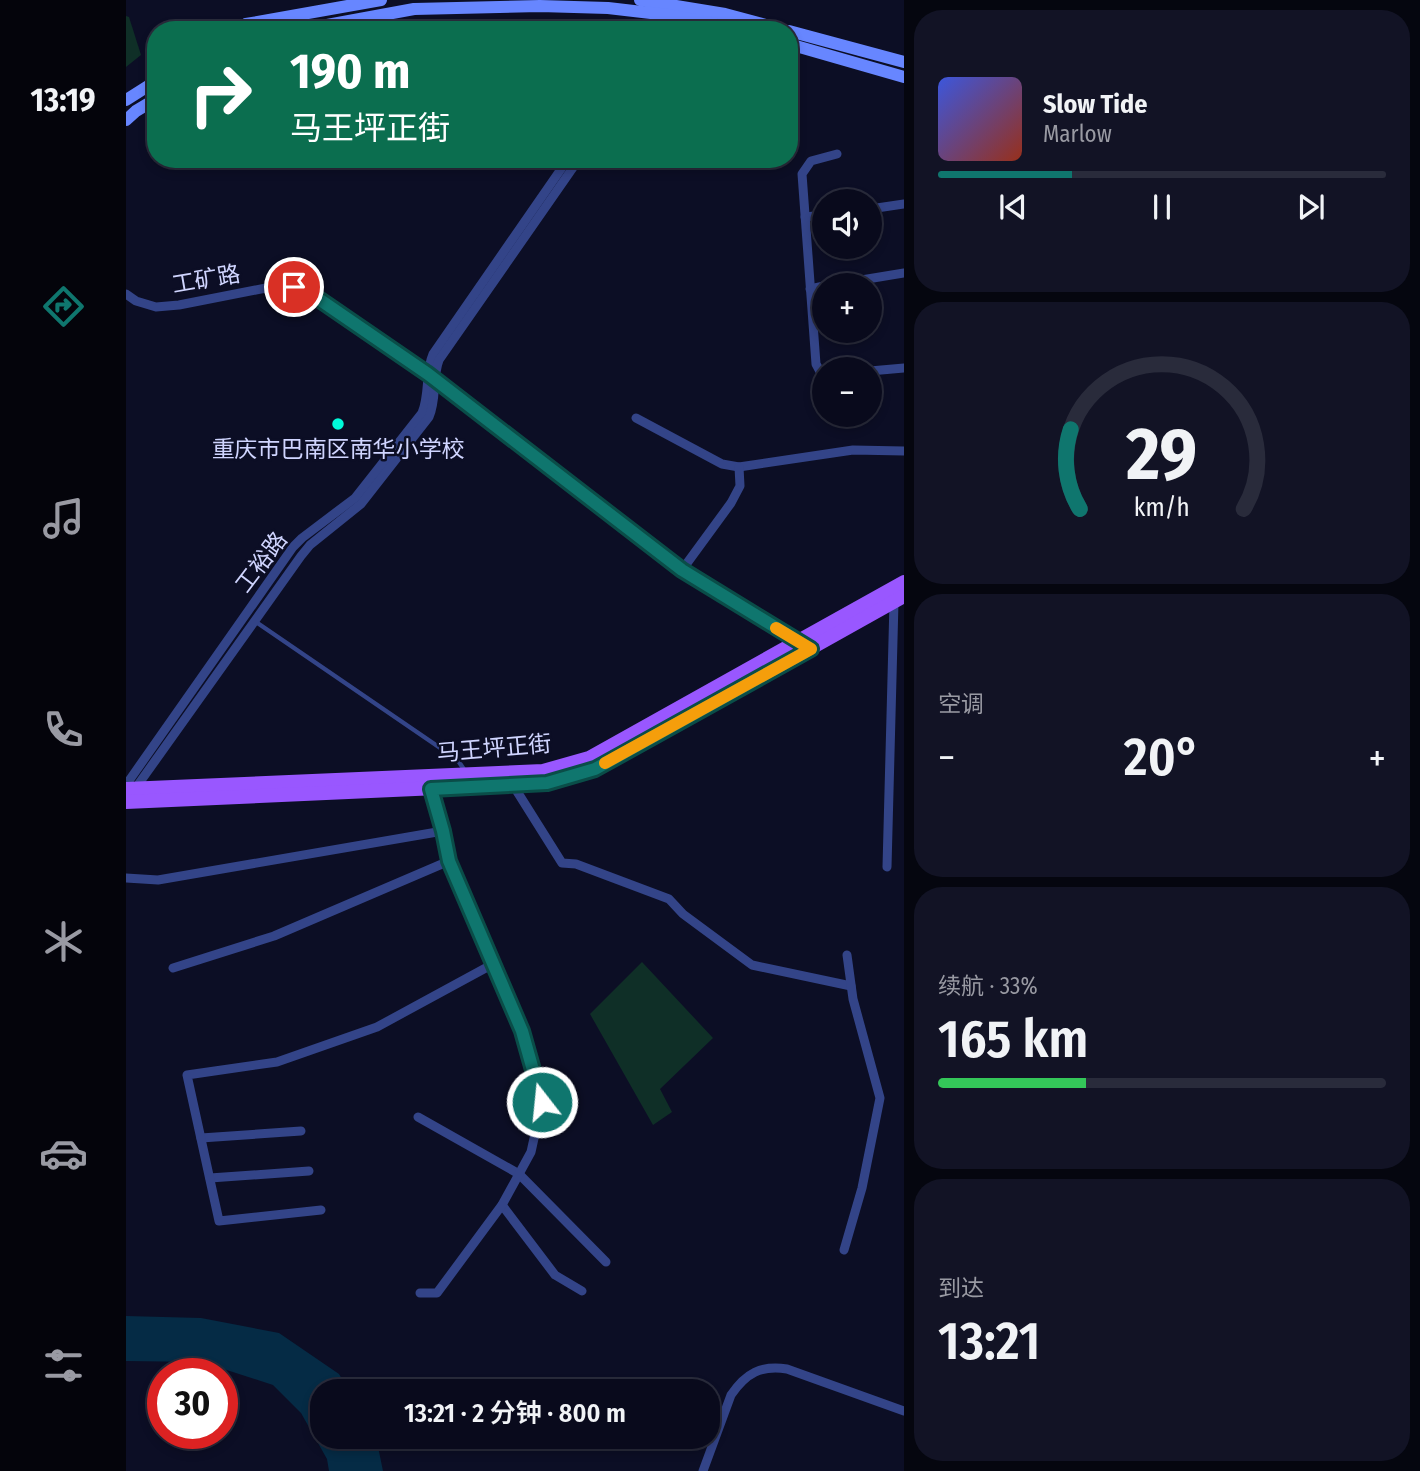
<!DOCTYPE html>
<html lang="zh">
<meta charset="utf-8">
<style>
:root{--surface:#090a1c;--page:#121325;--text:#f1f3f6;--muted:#999aa3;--line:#292b3b;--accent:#0f766e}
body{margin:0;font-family:"Fira Sans Condensed","Noto Sans SC",sans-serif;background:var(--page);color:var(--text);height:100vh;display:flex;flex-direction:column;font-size:26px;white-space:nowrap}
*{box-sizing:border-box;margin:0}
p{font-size:23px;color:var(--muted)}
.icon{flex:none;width:38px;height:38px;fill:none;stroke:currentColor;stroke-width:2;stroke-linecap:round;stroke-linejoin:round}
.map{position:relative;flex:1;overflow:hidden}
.sheet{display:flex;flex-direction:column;gap:10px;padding:10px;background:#05060f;width:516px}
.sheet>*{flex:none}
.top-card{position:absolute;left:21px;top:21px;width:651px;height:147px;border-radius:28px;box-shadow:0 4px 10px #0003,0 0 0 2px var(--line);background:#0b6e4f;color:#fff;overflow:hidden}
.buttons{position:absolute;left:686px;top:189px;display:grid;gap:14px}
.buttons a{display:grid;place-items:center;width:70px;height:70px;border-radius:50%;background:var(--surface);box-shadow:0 4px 10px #0003,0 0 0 2px var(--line);font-size:35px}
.speed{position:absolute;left:21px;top:1358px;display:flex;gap:14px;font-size:35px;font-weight:700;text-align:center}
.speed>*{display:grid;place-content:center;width:91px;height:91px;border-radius:50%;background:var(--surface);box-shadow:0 4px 10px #0003,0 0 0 2px var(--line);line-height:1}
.speed .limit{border:10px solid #d22;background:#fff;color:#111}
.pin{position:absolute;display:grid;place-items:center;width:60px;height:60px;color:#fff;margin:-30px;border:4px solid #fff;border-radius:50%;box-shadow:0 2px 7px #0007}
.me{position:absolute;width:77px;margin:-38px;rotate:344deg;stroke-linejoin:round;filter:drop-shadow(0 0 5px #0008)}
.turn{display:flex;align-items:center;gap:24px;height:147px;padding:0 28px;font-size:32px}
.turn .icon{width:91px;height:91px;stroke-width:2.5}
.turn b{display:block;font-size:49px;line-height:60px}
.big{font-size:52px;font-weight:600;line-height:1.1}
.sheet .tile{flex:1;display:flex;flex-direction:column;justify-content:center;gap:10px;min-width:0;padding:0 24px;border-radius:28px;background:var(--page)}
.sheet .dial{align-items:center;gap:0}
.dial svg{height:182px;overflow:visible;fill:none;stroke:var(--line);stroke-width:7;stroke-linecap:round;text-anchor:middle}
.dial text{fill:var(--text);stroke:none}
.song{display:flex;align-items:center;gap:21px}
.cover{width:84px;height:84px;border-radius:10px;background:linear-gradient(135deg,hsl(230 70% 55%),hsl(10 70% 35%))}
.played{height:7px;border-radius:4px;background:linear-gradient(90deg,var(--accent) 30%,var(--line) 30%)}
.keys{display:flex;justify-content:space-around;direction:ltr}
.heat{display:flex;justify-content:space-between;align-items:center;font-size:38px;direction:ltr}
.charge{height:10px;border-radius:5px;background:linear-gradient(90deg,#34c759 33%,var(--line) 0)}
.trip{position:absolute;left:184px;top:1379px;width:410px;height:70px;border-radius:28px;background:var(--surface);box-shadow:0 4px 10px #0003,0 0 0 2px var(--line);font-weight:600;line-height:70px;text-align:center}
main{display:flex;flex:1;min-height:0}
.tab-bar{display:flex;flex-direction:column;width:126px;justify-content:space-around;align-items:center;background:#04040b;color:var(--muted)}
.tab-bar .icon{width:49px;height:49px}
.tab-bar .current{color:var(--accent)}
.tab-bar b{font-size:32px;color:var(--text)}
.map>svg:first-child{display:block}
.green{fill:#0f2f27}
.water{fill:#052b45}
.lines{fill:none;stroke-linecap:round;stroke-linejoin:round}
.service{stroke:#348;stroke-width:4.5}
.minor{stroke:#348;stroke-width:9}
.secondary{stroke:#6786ff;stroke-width:12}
.primary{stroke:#9957ff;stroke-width:14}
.route-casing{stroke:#0a4d48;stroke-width:18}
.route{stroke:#0f766e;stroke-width:12}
.slow{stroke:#f59e0b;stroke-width:12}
.poi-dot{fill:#00fbda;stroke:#0c0e25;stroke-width:2.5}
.labels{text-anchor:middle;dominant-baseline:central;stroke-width:5;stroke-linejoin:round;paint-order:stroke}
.street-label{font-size:23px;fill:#d0d5ff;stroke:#0c0e25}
.poi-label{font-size:23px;fill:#d0d5ff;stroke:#0c0e25}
</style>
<main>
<nav class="tab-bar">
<b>13:19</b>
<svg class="icon current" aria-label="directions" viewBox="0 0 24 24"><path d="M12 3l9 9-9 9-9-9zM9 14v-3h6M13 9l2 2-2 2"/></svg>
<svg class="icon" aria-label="music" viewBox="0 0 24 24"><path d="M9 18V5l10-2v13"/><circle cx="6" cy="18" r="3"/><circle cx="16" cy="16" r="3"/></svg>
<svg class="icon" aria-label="phone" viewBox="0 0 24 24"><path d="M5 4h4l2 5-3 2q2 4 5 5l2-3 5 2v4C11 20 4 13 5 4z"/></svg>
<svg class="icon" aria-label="climate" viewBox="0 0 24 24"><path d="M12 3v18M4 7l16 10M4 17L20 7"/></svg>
<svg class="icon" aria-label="car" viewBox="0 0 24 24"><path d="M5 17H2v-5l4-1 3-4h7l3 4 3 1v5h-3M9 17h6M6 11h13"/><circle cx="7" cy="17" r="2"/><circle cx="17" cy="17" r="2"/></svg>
<svg class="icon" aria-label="filters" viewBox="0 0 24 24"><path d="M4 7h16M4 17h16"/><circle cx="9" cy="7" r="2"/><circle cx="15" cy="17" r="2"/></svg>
</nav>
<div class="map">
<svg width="778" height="1471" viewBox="0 0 778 1471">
<rect width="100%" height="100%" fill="#0c0e25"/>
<g class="green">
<polygon points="0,16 3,17 15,55 0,67"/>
<polygon points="516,962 587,1038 534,1089 546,1112 527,1125 464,1014"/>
</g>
<polygon class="water" points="0,1316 75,1318 153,1333 213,1374 223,1391 196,1391 196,1437 250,1437 257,1471 203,1471 201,1459 175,1413 147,1385 76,1362 0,1361"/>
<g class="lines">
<polyline class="service" points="130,622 323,754 333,762 339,771"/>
<g class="minor">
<polyline points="531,30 543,12"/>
<polyline points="544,30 555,14"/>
<polyline points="744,209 778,204"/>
<polyline points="679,217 698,215"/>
<polyline points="705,285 778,273"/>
<polyline points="684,289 698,286"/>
<polyline points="0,294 10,301 30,307 53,305 150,286 168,287 184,293 302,374 556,570 675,643"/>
<polyline points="744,371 778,368"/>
<polyline points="698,374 696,375 690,364 676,174 685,161 711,154"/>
<polyline points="510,418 596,464 613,467 727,450 778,451"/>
<polyline points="556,570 605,503 614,486 613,467"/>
<path d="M0 785 167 547 176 538 229 498 296 413C304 394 299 372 307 354L442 159"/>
<polyline points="387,785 436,863 450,864 543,899 557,914 626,965 725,986"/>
<path d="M9 789 175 556 184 545 235 504 303 417C311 399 306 378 313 360L453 159"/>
<polyline points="761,867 768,602"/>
<polyline points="0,878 32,880 317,831"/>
<polyline points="47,968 148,936 323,861"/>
<polyline points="292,1117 393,1174 480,1262"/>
<polyline points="75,1138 175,1131"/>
<polyline points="84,1178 183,1171"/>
<polyline points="376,1205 429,1275 456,1291"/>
<polyline points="195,1210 93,1221 61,1075 151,1062 251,1027 367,964"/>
<polyline points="718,1250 736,1188 754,1098 727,999 721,955"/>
<polyline points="294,1293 311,1293 376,1205 405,1152 416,1102 396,1031 323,861 317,831 305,789"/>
<path d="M577 1471 605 1395C620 1373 635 1365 661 1369L778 1411"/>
</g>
<g class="secondary">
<polyline points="514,0 599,14 658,30"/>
<polyline points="111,30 120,24 255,0"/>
<polyline points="174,30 288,9 414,6 482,8 542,15 595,25 613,30"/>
<polyline points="663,31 778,62"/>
<polyline points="663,44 778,77"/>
<polyline points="0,100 30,81"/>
<polyline points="0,120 10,111 30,99"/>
</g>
<g class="primary">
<polyline points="0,789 417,771 463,758 778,582"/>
<polyline points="0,802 421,783 469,769 778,596"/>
</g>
</g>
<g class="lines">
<g class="route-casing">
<polyline id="route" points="168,287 184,293 302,374 556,570 685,649 469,769 421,783 305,789 317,831 323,861 396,1031 416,1102"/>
</g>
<use href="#route" class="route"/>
<polyline class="slow" points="479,763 685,649 650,628"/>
</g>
<circle class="poi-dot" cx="212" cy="424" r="7"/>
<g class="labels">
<g class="street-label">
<text transform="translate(80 279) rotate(-10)">工矿路</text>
<text transform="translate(135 562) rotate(-53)">工裕路</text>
<text transform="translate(368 748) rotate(-5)">马王坪正街</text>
</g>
<g class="poi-label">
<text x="212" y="449">重庆市巴南区南华小学校</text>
</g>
</g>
</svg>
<div class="buttons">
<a><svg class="icon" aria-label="sound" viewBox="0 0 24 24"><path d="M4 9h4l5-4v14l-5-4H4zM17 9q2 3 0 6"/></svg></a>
<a>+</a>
<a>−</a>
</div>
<div class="speed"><div class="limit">30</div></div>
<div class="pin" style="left:168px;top:287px;background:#d93025"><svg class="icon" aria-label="arrive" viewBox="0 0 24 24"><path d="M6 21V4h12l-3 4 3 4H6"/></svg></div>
<svg class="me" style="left:416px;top:1102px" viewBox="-20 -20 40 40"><circle r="17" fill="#0f766e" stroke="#fff" stroke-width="3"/><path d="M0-11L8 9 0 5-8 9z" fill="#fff"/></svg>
<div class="trip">13:21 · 2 分钟 · 800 m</div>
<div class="top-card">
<div class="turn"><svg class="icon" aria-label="right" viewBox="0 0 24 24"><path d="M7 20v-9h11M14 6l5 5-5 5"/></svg><div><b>190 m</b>马王坪正街</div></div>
</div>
</div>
<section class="sheet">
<div class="tile">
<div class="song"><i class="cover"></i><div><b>Slow Tide</b><p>Marlow</p></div></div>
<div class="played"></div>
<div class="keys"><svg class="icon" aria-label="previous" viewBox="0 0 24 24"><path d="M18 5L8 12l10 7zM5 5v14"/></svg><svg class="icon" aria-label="pause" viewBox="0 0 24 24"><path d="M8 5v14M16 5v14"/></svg><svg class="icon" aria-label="next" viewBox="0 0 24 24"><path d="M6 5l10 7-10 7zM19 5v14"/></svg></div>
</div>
<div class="tile dial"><svg viewBox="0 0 100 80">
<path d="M14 69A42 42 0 1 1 86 69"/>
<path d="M14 69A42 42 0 0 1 10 34" stroke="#0f766e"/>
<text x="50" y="56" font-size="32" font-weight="700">29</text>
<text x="50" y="72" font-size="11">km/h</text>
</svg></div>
<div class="tile"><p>空调</p>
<div class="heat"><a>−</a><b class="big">20°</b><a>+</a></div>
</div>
<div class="tile"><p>续航 · 33%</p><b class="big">165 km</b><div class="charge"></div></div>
<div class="tile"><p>到达</p><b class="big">13:21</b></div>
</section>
</main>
